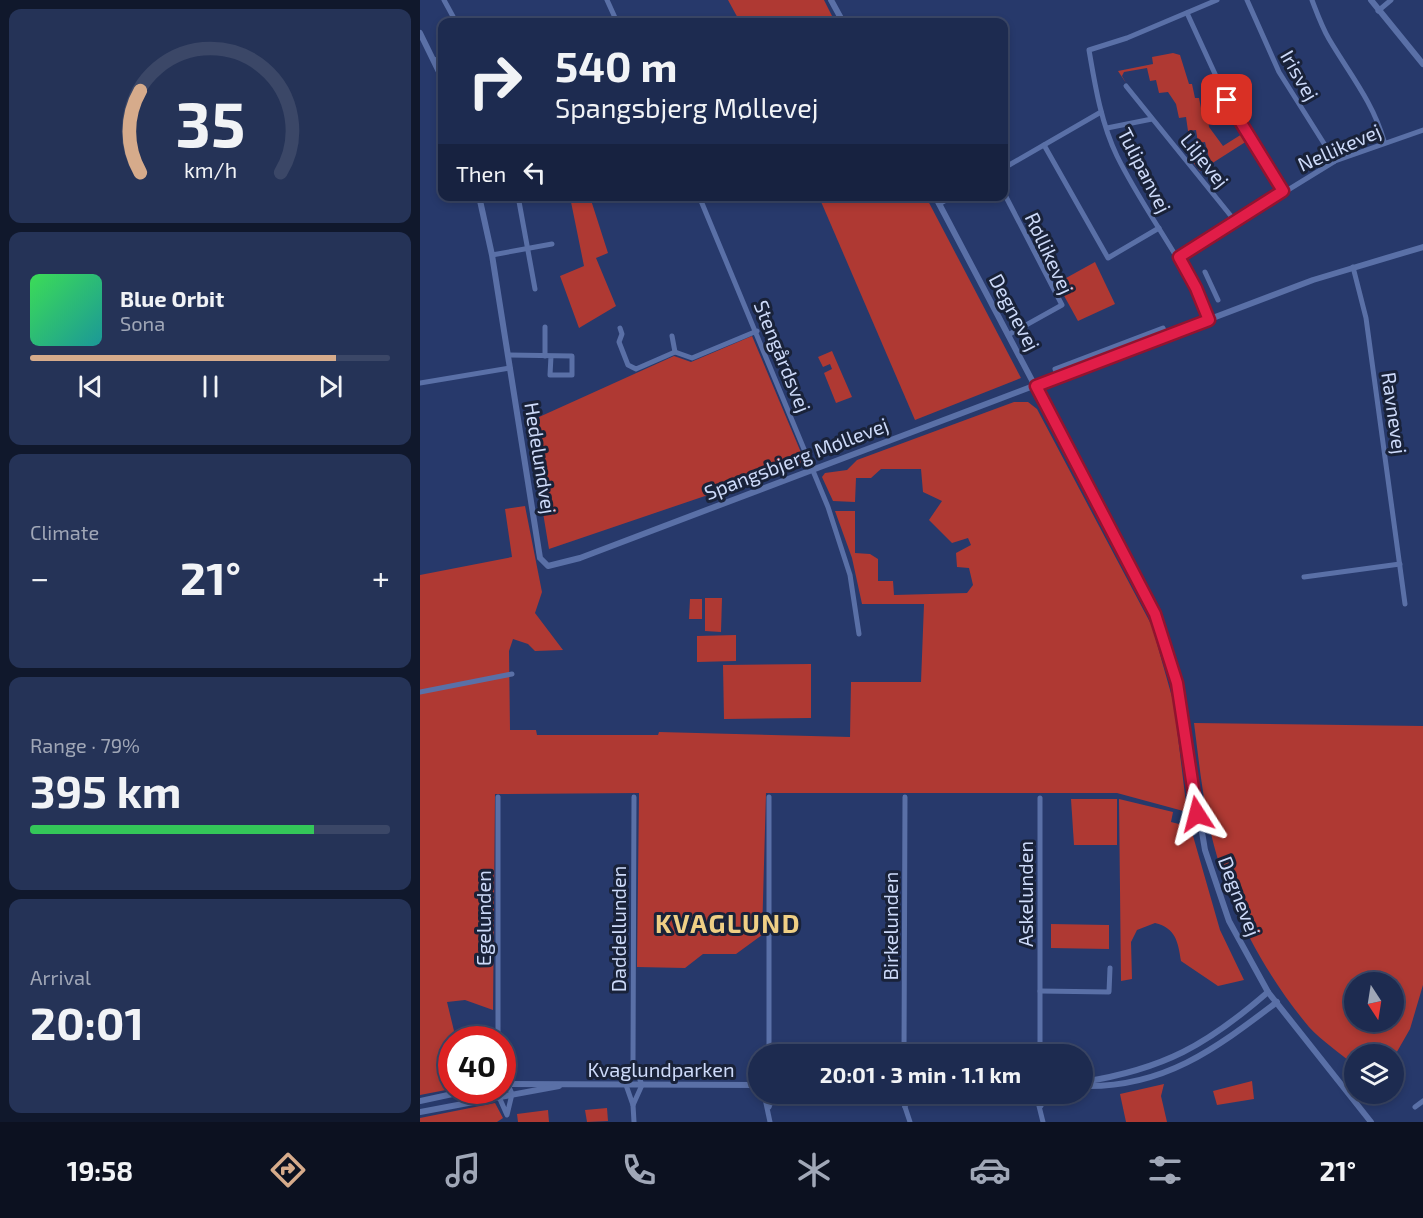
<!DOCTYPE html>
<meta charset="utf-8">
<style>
:root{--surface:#1d2b50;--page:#253357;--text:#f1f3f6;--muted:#a0a7b7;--line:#3b4767;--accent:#d6ab8b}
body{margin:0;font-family:"Exo 2",sans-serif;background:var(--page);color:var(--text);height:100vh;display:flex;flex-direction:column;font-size:22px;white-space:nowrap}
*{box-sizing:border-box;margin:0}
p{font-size:20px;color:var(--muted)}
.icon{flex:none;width:33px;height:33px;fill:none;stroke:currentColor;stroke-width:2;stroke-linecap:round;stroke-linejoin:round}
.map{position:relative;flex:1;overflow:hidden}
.panel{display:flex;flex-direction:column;gap:9px;padding:9px;background:#10182c;width:420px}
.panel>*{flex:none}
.banner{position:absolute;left:18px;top:18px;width:570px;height:183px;border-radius:12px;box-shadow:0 3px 9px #0003,0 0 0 2px var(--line);background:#1d2b50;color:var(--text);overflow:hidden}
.needle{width:39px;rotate:168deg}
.tools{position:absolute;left:924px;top:972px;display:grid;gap:12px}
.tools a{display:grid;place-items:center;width:60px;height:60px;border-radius:50%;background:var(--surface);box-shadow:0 3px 9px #0003,0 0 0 2px var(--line);font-size:30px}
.speed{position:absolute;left:18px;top:1026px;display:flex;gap:12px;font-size:30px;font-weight:700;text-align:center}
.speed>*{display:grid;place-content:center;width:78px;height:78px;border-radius:50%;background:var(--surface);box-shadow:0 3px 9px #0003,0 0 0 2px var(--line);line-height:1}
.speed .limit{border:9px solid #d22;background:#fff;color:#111}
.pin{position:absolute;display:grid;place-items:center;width:51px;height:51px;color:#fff;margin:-26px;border-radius:12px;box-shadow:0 3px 9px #0006}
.me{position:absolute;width:66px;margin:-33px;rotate:351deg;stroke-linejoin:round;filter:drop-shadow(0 0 4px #0008)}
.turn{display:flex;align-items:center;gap:21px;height:126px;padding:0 18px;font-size:27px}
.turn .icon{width:78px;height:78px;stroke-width:2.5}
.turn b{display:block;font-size:42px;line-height:51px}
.then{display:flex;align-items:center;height:57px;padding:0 18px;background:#0003;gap:12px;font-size:22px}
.big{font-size:45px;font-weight:700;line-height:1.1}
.panel .widget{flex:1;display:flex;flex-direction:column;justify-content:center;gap:9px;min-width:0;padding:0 21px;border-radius:12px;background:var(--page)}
.panel .dial{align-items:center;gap:0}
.dial svg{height:156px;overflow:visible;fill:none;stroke:var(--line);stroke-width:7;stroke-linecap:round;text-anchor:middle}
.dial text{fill:var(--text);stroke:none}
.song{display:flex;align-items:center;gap:18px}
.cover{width:72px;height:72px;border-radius:9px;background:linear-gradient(135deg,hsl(130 70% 55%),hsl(180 70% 35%))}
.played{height:6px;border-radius:3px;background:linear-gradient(90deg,var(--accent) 85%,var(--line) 85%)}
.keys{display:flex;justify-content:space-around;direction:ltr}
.heat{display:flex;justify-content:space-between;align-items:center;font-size:33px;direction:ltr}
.charge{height:9px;border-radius:4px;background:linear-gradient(90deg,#34c759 79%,var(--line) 0)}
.trip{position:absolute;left:328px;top:1044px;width:345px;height:60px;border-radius:30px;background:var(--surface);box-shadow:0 3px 9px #0003,0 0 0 2px var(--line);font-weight:700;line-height:60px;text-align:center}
.tabs{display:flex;height:96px;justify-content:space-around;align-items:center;background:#0c1120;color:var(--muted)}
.tabs .icon{width:42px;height:42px}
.tabs .current{color:var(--accent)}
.tabs b{font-size:27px;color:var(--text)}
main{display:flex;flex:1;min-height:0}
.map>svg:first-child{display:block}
.green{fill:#af3933;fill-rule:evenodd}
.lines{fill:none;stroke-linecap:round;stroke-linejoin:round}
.minor{stroke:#5a70a7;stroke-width:5}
.tertiary{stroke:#5a70a7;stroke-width:6}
.route-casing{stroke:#92132f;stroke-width:15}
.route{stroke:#e11d48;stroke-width:10}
.labels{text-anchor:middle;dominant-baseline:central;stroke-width:6;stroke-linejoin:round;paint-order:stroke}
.street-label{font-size:20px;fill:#cddaf9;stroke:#192239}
.district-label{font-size:26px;font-weight:bold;letter-spacing:1.5px;fill:#efcf85;stroke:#192239}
</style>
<main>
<section class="panel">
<div class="widget dial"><svg viewBox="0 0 100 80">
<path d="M14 69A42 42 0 1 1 86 69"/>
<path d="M14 69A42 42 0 0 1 14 27" stroke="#d6ab8b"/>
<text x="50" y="56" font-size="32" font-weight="700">35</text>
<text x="50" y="72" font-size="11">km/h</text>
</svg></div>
<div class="widget">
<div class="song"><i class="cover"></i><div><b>Blue Orbit</b><p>Sona</p></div></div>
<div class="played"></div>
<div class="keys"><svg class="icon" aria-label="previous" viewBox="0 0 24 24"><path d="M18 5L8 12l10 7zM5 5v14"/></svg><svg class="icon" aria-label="pause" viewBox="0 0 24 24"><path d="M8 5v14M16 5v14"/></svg><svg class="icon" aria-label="next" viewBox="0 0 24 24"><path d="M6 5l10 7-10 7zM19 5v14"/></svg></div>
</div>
<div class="widget"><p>Climate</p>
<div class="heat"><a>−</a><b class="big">21°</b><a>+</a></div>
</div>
<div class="widget"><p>Range · 79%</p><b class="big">395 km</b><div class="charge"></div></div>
<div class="widget"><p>Arrival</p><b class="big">20:01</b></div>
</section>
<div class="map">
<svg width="1003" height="1122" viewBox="0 0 1003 1122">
<rect width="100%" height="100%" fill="#27396b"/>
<g class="green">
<polygon points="308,0 404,0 415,22 320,22"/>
<polygon points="753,53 760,55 769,84 772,84 775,98 779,98 782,113 787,112 789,127 803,146 822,134 827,141 780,171 772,161 789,158 785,142 778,143 776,130 768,131 766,117 759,118 756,104 748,92 739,93 736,80 730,81 727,68 704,72 702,76 706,83 698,71 733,64 732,57"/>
<polygon points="150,197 170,197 188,253 176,258 196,306 159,328 140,276 164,266"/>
<polygon points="399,197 506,197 601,378 495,420"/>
<polygon points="675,262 695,304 658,321 637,283"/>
<polygon points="332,336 385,462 129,549 108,422 254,356 271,362"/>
<polygon points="412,351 432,397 416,403 404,373 412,369 410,364 403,367 398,357"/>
<polygon points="594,402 608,402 617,409 732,626 754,704 767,812 697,793 346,793 342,935 316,954 283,954 265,968 217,967 219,793 75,794 73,1010 45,1000 27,1002 36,1039 32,1040 31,1089 0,1095 0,575 92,557 85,509 105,506 122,592 115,613 143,650 115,651 108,644 93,639 89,651 90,730 116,730 117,735 238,735 239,732 430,737 431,682 501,682 504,604 442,604 432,558 415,511 435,511 435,553 450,554 458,559 458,581 473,581 474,595 547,593 553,585 549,568 537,567 536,553 551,545 548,538 532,543 509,520 522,501 503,492 501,469 461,469 451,478 436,478 435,502 413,501 402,477 405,473 427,470 437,460"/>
<polygon points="285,598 302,598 301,632 285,631"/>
<polygon points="270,599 282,599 282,619 269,619"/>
<polygon points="316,635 316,661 277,662 277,636"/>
<polygon points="391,664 391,718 304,719 303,665"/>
<path d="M774 723 1003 726V985L990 1029 974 1057V1054H934V1065C920 1053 902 1041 889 1027 839 967 801 892 787 814 781 784 778 754 774 723ZM934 982H974V1022H934Z"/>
<polygon points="651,799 697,799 697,845 654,845"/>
<path d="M699 799 753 812 751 822 759 824 767 815 800 930 824 980 798 986 761 961C758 942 756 928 735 923L717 930 711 942 712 979 701 981Z"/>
<polygon points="631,924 689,925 689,949 631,948"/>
<polygon points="832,1081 834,1099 797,1105 793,1091"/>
<polygon points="744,1084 741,1096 747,1122 706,1122 700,1094"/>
<polygon points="75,1103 83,1118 77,1122 0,1122 0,1118"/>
<polygon points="187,1108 188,1121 167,1122 165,1110"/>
<polygon points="128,1110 129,1122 98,1122 97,1114"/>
</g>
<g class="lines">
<g class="minor">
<polyline points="24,0 36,22"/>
<polyline points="187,0 197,22"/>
<polyline points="827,0 859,72 915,161"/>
<path d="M892 0C897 13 902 27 909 39 929 73 953 102 964 141"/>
<polyline points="958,11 971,0"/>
<polyline points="767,13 807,100 863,191"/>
<polyline points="15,60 22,57"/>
<polyline points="706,86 815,221"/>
<polyline points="687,128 732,119"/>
<polyline points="624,145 688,258 739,228"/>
<polyline points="584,168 681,112"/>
<polyline points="584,193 642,305 588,335"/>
<polyline points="98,196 115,289"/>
<polyline points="279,196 408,507 430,575 439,634"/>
<polyline points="519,204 533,196"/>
<polyline points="72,255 132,244"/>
<polyline points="759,257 915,161 1003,130"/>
<polyline points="933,267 946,318 985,604"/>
<polyline points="785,272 798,300"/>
<path d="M789 320C765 261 725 213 697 156 681 123 675 85 669 50L707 38 797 0"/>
<polyline points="200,328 202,334 199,342 208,365 216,369 255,352 272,358 337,331"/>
<polyline points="252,336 255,352"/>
<polyline points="89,355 152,356 152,375 130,375 131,356"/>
<polyline points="125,356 125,327"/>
<polyline points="638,377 635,369 743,328 747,336"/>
<polyline points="0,383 90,368"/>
<polyline points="884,577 980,564"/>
<polyline points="0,692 92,674"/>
<polyline points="78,797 78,1040"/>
<polyline points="620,991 689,992 690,968"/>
<polyline points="349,1054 349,797"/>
<polyline points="484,1054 485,797"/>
<polyline points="620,1054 620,798"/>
<polyline points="213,1062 214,797"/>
<polygon points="213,1062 222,1085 213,1105 206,1085"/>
<polyline points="76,1090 87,1115 92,1094 82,1070"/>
<polyline points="344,1094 350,1122"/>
<polyline points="480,1094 485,1107 489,1094"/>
<polyline points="616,1094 623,1122"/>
<polyline points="213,1105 214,1122"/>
<polyline points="621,1106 625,1094"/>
<polyline points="349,1107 354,1094"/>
<polyline points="485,1107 490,1122"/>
<polyline points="995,1107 1003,1101"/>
</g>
<g class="tertiary">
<polyline points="411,0 423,22"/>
<polyline points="951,0 1003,64"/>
<polyline points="0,33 22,78"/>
<polyline points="59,196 72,255 120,558 128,566 160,558 893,280 1003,247"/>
<polyline points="515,196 735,614 757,683 785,850 809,921 848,992 951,1122"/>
<path d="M663 1082C744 1069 787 1045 848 992"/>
<polyline points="82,1084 339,1085"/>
<path d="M663 1086C744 1088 795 1049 857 1002"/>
<polyline points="0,1101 51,1090"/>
<polyline points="0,1112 139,1086"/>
</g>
</g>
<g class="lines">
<g class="route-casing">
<polyline id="route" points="777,814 757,683 735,614 616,386 789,320 776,288 759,257 863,191 807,100"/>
</g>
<use href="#route" class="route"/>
</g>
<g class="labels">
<g class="street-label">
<text transform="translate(880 75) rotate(60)">Irisvej</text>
<text transform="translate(919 147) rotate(-24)">Nellikevej</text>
<text transform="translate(785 160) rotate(51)">Liljevej</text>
<text transform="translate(725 170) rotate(63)">Tulipanvej</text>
<text transform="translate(630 253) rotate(65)">Røllikevej</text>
<text transform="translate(595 312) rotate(62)">Degnevej</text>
<text transform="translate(363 356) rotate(68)">Stengårdsvej</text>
<text transform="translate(975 413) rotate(82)">Ravnevej</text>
<text transform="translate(121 458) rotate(81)">Hedelundvej</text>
<text transform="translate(376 458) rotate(-21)">Spangsbjerg Møllevej</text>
<text transform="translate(605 894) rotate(-90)">Askelunden</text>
<text transform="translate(820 896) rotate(69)">Degnevej</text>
<text transform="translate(63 918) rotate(-90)">Egelunden</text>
<text transform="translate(470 926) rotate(-90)">Birkelunden</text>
<text transform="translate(198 929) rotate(-90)">Daddellunden</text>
<text x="241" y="1069">Kvaglundparken</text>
</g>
<g class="district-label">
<text x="308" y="922">KVAGLUND</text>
</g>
</g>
</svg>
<div class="tools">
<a><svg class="needle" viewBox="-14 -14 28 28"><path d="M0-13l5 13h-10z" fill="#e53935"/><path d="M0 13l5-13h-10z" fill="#a0a7b7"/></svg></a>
<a><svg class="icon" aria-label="layers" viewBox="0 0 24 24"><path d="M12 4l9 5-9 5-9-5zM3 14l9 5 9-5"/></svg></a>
</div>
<div class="speed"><div class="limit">40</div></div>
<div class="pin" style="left:807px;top:100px;background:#d93025"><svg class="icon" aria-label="arrive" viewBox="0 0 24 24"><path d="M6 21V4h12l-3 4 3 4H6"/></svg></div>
<svg class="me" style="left:777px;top:814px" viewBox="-20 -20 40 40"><path d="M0-17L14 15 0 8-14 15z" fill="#e11d48" stroke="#fff" stroke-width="4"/></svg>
<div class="trip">20:01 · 3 min · 1.1 km</div>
<div class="banner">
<div class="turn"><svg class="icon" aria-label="right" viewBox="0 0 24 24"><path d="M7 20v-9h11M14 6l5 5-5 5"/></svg><div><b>540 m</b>Spangsbjerg Møllevej</div></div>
<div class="then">Then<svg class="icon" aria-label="left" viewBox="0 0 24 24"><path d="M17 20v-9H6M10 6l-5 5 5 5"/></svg></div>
</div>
</div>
</main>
<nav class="tabs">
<b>19:58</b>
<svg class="icon current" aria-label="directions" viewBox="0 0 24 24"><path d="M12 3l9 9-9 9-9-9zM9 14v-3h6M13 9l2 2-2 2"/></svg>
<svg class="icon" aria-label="music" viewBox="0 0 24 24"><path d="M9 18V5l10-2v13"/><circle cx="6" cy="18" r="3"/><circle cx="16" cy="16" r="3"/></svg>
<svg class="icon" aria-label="phone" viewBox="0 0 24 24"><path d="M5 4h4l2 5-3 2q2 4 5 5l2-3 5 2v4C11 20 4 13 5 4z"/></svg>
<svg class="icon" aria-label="climate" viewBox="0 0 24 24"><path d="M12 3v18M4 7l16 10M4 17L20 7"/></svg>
<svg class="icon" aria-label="car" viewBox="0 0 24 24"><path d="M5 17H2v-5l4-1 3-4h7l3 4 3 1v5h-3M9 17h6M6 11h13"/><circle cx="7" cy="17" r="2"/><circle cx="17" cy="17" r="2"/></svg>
<svg class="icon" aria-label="filters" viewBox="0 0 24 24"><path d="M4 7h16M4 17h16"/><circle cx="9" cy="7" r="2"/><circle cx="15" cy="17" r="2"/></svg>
<b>21°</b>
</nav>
